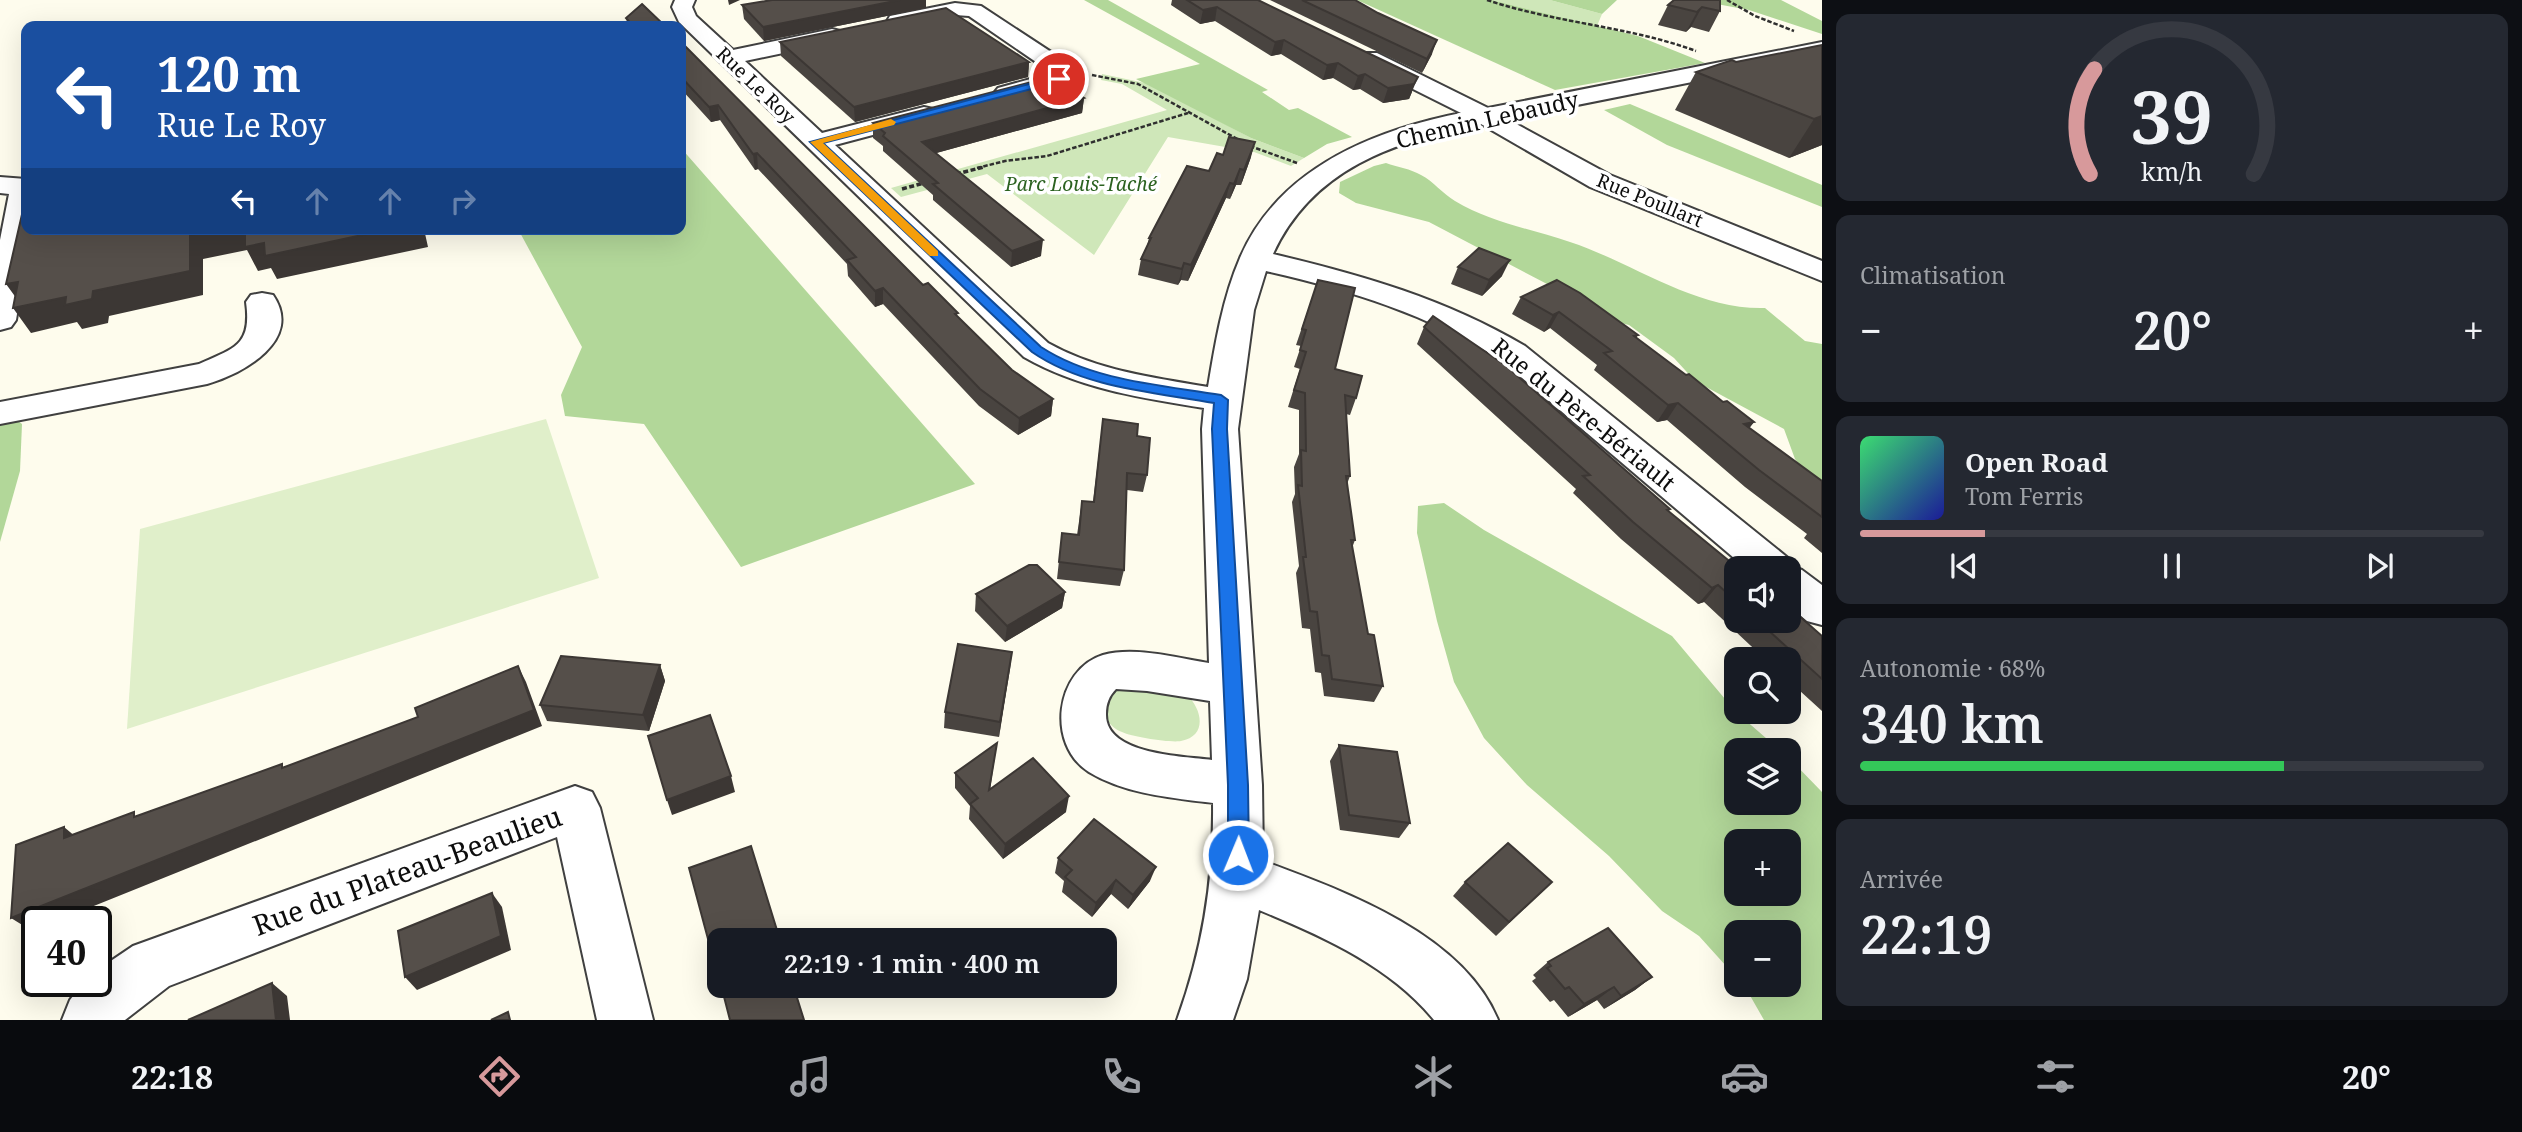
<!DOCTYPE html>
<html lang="fr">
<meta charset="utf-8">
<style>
:root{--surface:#171b24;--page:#242831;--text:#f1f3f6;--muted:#9ea1a6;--line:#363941;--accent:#d7999b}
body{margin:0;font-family:"Noto Serif",serif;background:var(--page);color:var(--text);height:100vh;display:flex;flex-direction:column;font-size:26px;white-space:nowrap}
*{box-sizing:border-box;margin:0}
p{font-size:23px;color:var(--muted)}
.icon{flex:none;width:38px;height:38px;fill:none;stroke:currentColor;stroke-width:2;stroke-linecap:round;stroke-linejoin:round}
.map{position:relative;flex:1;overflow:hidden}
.details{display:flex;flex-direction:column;gap:14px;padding:14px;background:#0d0f14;width:700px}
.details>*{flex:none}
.hud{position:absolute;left:21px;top:21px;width:665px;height:214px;border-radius:14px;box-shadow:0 7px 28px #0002;background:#1a4fa0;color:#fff;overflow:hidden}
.tools{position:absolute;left:1724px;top:556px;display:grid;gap:14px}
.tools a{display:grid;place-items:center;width:77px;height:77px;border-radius:14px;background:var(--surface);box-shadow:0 7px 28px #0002;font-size:35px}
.speed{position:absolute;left:21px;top:906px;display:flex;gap:14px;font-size:35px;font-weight:700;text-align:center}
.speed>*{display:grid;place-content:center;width:91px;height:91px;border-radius:50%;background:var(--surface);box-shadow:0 7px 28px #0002;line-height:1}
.speed .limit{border:4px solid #111;border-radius:10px;background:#fff;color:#111}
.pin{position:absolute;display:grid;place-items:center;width:60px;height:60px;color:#fff;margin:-30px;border:4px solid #fff;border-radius:50%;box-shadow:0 2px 7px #0007}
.me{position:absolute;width:77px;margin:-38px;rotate:1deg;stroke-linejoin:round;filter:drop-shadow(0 0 5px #0008)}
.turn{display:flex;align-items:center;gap:24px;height:147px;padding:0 21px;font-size:32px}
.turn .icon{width:91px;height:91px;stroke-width:2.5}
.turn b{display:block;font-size:49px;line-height:60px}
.lanes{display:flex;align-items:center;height:66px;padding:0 21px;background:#0003;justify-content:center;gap:35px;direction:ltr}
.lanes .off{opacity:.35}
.big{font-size:52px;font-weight:600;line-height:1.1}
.details .widget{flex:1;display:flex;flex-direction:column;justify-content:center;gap:10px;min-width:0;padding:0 24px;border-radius:14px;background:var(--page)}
.details .dial{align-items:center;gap:0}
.dial svg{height:182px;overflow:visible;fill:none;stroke:var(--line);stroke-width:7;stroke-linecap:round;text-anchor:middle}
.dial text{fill:var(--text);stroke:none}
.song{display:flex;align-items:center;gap:21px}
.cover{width:84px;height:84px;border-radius:10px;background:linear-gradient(135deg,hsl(140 70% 55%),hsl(240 70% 35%))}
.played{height:7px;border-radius:4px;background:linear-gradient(90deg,var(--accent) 20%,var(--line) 20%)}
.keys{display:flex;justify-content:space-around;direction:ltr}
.heat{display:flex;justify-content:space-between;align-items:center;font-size:38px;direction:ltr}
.charge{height:10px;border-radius:5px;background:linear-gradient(90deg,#34c759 68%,var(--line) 0)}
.trip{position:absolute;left:707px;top:928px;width:410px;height:70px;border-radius:14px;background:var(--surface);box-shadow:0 7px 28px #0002;font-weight:600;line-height:70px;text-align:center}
.tab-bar{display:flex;height:112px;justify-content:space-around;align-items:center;background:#090b0e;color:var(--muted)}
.tab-bar .icon{width:49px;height:49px}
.tab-bar .current{color:var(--accent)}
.tab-bar b{font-size:32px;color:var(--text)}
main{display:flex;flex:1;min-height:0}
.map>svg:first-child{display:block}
.green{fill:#cfe7b9}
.forest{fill:#b2d799;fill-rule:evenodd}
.pitch{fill:#e0efca}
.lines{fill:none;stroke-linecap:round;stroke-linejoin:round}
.minor-casing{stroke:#404040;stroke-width:4}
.path-far1{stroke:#2f2f2f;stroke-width:2.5;stroke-dasharray:4.5 2;stroke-linecap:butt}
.path{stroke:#2f2f2f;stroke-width:3.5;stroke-dasharray:5 2.5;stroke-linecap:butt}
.minor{fill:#fff;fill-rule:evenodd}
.wall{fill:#494440}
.shaded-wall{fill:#3c3734}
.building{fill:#554f4a;stroke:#3c3734;stroke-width:2}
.route{fill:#1a73e8;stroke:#114b97;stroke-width:2}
.slow{fill:#f59e0b}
.labels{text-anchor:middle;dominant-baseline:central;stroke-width:7;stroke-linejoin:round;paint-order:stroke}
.far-street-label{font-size:19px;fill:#0d0d0d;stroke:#fff}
.far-park-label{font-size:19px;font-style:italic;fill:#2b6220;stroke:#fff}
.street-label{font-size:23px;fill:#0d0d0d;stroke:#fff}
.near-street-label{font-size:28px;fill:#0d0d0d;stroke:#fff}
</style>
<main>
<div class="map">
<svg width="1822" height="1020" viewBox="0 0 1822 1020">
<rect width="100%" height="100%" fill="#fefced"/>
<g class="green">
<polygon points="1492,0 1550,0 1602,14 1597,26"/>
<polygon points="1102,74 1150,84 1251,138 1304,158 1291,166 1254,152 1168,137 1094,255 987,174 901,197 891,188 1167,110 1122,84 1101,80"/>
<path d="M1115 685 1187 695C1202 709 1208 736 1181 741 1171 743 1132 737 1122 732 1115 730 1110 724 1105 718L1103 699Z"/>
</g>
<g class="forest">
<polygon points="1084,0 1108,0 1268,90 1262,92 1289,110 1298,108 1352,137 1327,144 1304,158 1251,138 1136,79 1200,64"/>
<polygon points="1357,0 1492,0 1638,36 1705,63 1555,90"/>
<polygon points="1550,0 1617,0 1602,14"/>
<polygon points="1695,0 1781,0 1822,21 1822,34 1749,10"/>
<polygon points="1630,104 1822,185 1822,207 1667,145 1604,110"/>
<polygon points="681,148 975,484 741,567 644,424 565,416 561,395 582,347 518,229 681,229"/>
<path d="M1386 163C1397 167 1411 169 1421 175 1433 181 1443 194 1455 201 1490 222 1531 229 1570 242 1634 263 1695 310 1765 308L1805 341 1822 344V483L1807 475 1795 459 1784 429 1695 381 1674 358 1629 325 1604 319 1547 284 1429 222 1356 203 1339 193 1340 182 1374 166Z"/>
<polygon points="15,419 22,424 20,471 0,542 0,421"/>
<path d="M1444 503 1484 530 1672 636 1736 712 1781 751H1736V803H1788L1789 758 1822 792V1020H1764L1744 985H1788V933H1736V977L1699 936 1662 911 1609 856 1527 785 1484 738 1454 682 1437 621 1417 533 1418 506ZM1736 842H1788V894H1736Z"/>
</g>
<polygon class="pitch" points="546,419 599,578 127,729 140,529"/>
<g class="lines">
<g class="minor-casing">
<g id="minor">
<path d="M675 0H695L692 7 696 16 733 50 832 29 840 31 843 36 840 41 745 61 822 133 924 107 933 109 936 114 933 119 835 145 1048 343C1098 371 1151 377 1208 387 1215 344 1223 297 1240 258 1278 169 1371 131 1461 113L1361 63 1358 58 1361 53H1377L1488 108 1822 42V56L1507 119 1610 175 1822 261V281L1590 187 1481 124C1394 141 1312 169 1273 254 1362 275 1445 299 1525 346L1788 558 1793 567 1802 570 1822 585V625L1807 621 1788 605V569H1747L1501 360C1427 314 1350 290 1266 271L1254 310 1238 429 1262 785 1263 861C1344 891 1463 934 1498 1020H1434C1390 966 1322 936 1259 910L1247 979 1233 1020H1177C1203 949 1214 879 1213 803 1173 798 1125 794 1089 772 1046 745 1055 670 1103 655 1135 646 1177 658 1209 663L1202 429 1204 408C1142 398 1080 389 1024 357L679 22 672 7ZM1116 689 1147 691 1210 701 1212 760C1183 756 1105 755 1106 714 1106 704 1109 696 1116 689Z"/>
<polygon points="955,3 981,6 1074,67 1078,72 1067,84 1006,100 998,98 994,93 998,88 1052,73 969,16 955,15 898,27 890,26 887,21 890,16"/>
<polygon points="0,177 26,179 26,229 31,229 16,320 11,327 0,330 0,240 9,194 0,193"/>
<path d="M262 293 273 295C304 340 243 374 207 384L0 424V402L199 364C235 348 252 345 246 302L251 295Z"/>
<polygon points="575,786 592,792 600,808 653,1020 597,1020 557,837 169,986 125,1020 62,1020 70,1000 83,983 96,982 96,971 133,946"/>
</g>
</g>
<g class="path-far1">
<path d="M1487 0C1555 23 1628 26 1696 51"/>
<polyline points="1727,0 1755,16 1794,31"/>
<polyline points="1092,75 1138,84 1239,140"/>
<polyline points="1250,146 1297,163"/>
<polyline points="977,168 1005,161 1047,156 1188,113"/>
</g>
<g class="path">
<polyline points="956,174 984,167"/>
<polyline points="902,189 924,183"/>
</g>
<use href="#minor" class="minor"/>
</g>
<g class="wall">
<polygon points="772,0 926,0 926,8 764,41 744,19 742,5"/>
<polygon points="1172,0 1258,0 1412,92 1409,99 1383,103 1360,89 1353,90 1333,78 1323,80 1281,54 1271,56 1215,21 1200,24 1171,5"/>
<polygon points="1270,0 1355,0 1432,54 1422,73"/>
<polygon points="1674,0 1720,11 1709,32 1691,27 1686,32 1658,25 1668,5"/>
<polygon points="626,18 665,26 628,26"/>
<polygon points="681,42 923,285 958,317 1012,370 1053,399 1051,416 1018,435 979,406 883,304 875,307 848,276 847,264 758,169 755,170 720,120 711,122 681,89"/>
<polygon points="780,42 1029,62 1028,77 855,122 781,56"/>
<polygon points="1822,45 1822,145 1789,158 1675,110 1696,72 1736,62"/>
<polygon points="1084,98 1082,113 936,153 1041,256 1011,267 933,200 933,195 883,151 883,146 873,138 873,123"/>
<polygon points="1251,157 1241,185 1236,185 1230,199 1226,198 1188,281 1181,280 1178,285 1138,275 1141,259 1147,246 1149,238 1209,171"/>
<polygon points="1458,267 1502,276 1482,296 1451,284"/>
<polygon points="1318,280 1335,369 1356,398 1350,415 1346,414 1350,476 1347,484 1355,540 1352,548 1368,634 1383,686 1374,702 1324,696 1321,673 1315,672 1310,629 1302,628 1296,573 1299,566 1292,502 1295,494 1294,467 1299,454 1299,410 1288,407 1300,369 1294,367 1301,346 1296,345"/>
<polygon points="1521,297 1638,335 1636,338 1723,402 1754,422 1749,428 1822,481 1822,553 1804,538 1807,534 1745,487 1667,420 1657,422 1594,370 1597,365 1550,328 1544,332 1512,314"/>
<polygon points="1424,327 1670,509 1668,511 1736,569 1736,621 1788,621 1822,636 1822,711 1788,680 1788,660 1766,660 1704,602 1698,604 1621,539 1573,493 1576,489 1417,344"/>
<polygon points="1103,419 1137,436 1147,475 1143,492 1127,490 1124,570 1120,586 1057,579 1062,533 1077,535 1082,501 1093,502"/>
<polygon points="1065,592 1062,608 1005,642 975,611 976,594"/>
<polygon points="1012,652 999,737 944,728 945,712"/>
<polygon points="660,665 665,681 649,731 547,721 540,705"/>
<polygon points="997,743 990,790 1066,812 1003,859 969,819 970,806 955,788 955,773"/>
<polygon points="1339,745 1410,823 1399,838 1340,830 1330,761"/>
<polygon points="1058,858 1150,881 1128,909 1111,894 1092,917 1062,892 1064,881 1055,873"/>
<polygon points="1465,882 1552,882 1496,936 1453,896"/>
<polygon points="1548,962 1652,977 1635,990 1604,1009 1597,1000 1568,1017 1554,1000 1550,1002 1532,981 1536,978 1533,975"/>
</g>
<g class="shaded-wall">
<polygon points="728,0 740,0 729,5"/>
<polygon points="900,0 926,0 926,8 764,41 763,27"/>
<polygon points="1217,7 1215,21 1200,24 1203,10"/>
<polygon points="1702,7 1691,27 1686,32 1697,12"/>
<polygon points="1284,40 1281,54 1271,56 1275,42"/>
<polygon points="1437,40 1432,54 1422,73 1427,59"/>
<polygon points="1029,62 1028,77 855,122 854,107"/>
<polygon points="1338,63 1333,78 1323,80 1327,65"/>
<polygon points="1365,74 1360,89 1353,90 1358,76"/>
<polygon points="1418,77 1409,99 1383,103 1388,88"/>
<polygon points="1084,98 1082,113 922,157 922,142"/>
<polygon points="718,105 720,120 711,122 709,107"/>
<polygon points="1822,116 1822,145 1789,158 1814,119"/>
<polygon points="1255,142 1251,157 1241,185 1244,170"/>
<polygon points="757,153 758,169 755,170 753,154"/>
<polygon points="1240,169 1236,185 1230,199 1234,184"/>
<polygon points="1230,183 1226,198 1188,281 1191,265"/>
<polygon points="222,229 424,229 428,247 277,279 271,268 258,271 247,250 203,259 203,295 109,316 108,323 82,329 77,322 31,333 13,308 22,306 6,284 18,282 93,291 190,235"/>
<polygon points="1043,240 1041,256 1011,267 1012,251"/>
<polygon points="1510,260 1502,276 1482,296 1489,280"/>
<polygon points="1184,263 1181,280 1178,285 1182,269"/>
<polygon points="883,288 883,304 875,307 875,291"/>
<polygon points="1559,312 1550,328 1544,332 1553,315"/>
<polygon points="1053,399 1051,416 1018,435 1019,418"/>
<polygon points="1678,403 1667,420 1657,422 1668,405"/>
<polygon points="1754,422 1741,439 1744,424"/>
<polygon points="1718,585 1704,602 1698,604 1712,588"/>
<polygon points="1065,592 1062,608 1005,642 1007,626"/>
<polygon points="1012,652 1010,669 999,737 1000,722"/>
<polygon points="660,665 665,681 649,731 643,715"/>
<polygon points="518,666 526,682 542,726 54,922 37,922 37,929 32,931 11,918 534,710"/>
<polygon points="731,776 735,792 672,815 667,800"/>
<polygon points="1069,796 1066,812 1003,859 1005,844"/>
<polygon points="64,827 82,842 64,838"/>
<polygon points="1156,867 1150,881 1128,909 1133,895"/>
<polygon points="1116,880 1111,894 1092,917 1096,903"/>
<polygon points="492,893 502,907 511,950 417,990 405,977"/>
<polygon points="1652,977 1635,990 1604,1009 1621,996"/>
<polygon points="272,983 287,996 290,1020 276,1020"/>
<polygon points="1614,987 1597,1000 1568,1017 1584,1004"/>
</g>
<g class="building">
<polygon points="772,0 900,0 763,27 742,5"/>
<polygon points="1187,0 1258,0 1418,77 1414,84 1388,88 1365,74 1358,76 1338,63 1327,65 1284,40 1275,42 1217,7 1203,10"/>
<polygon points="1302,0 1355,0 1378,13 1437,40 1427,59"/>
<polygon points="1674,0 1720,0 1720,11 1702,7 1697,12 1668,5"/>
<polygon points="642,4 665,26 633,26 626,18"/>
<polygon points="946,8 1029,62 854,107 780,42"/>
<polygon points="681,42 923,285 928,283 958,313 955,314 1012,370 1053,399 1019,418 980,389 883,288 875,291 847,260 856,257 757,153 753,154 718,105 709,107 681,77"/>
<polygon points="1822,45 1822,116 1814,119 1696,72 1732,60 1736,62"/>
<polygon points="1051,77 1084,98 922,142 1043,240 1012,251 933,184 938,183 883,136 885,133 873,123"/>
<polygon points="1229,137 1255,142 1244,170 1240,169 1234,184 1230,183 1191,265 1184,263 1182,269 1141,259 1151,238 1149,238 1187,166 1209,171 1217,153 1223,155"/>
<polygon points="26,197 26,229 222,229 190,235 190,271 93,291 92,299 65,305 66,297 13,308 18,282 6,284"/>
<polygon points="245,229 390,229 265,256 264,243 245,247"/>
<polygon points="1479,248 1510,260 1489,280 1458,267"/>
<polygon points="1318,280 1355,288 1335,369 1362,376 1356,398 1345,395 1350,476 1346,476 1355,540 1351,540 1368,634 1374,635 1383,686 1332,679 1329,656 1322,655 1317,612 1310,611 1303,557 1306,557 1298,485 1302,486 1301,450 1306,451 1305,393 1294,390 1306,352 1300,350 1306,330 1302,329"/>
<polygon points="1557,280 1580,293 1638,335 1634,336 1686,375 1689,374 1723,402 1727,401 1754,422 1744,424 1822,481 1822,517 1759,470 1678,403 1668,405 1604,353 1612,351 1559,312 1553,315 1521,297"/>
<polygon points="1433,316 1505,365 1670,509 1667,510 1739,569 1736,569 1736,601 1718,585 1712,588 1633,522 1583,476 1590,475 1424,327"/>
<polygon points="1103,419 1138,424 1137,436 1150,438 1147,475 1127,473 1124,570 1059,562 1062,533 1079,535 1082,501 1094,502"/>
<polygon points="1029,565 1037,565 1065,592 1007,626 976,594"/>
<polygon points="1788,606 1822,636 1822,679 1758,621 1788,621"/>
<polygon points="958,644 1012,652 1000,722 945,712"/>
<polygon points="561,656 660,665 643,715 540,705"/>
<polygon points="518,666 534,710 11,918 16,845 64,827 64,838 134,812 134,817 282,764 282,768 418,717 415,708"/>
<polygon points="710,715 731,776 667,800 648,736"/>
<polygon points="997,743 989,790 1033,758 1069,796 1005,844 970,804 978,798 955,773"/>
<polygon points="1339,745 1397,752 1410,823 1349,815"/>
<polygon points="1094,819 1156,867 1133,895 1116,880 1096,903 1065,877 1072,870 1058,858"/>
<polygon points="1508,843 1552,882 1509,922 1465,882"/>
<polygon points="751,846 780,940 719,940 719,980 689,868"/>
<polygon points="492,893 501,936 405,977 398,931"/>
<polygon points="1608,928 1652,977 1621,996 1614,987 1584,1004 1569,987 1565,989 1547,968 1551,966 1548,962"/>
<polygon points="272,983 276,1020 188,1020"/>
<polygon points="721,985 793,985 804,1020 730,1020"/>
<polygon points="508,1012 510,1020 491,1020"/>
</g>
<path class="route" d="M1059 76 1062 77V81L823 143 1041 347C1093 381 1161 385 1221 395L1228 400 1227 429 1248 785 1249 855 1246 862 1238 865 1231 862 1228 855V785L1212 429 1214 403C1153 392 1084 388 1032 352L810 142Z"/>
<polygon class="slow" points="891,119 896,122 894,125 823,143 938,251 938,256 930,256 810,142"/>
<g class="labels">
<g class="far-street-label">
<text transform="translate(756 85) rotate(44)">Rue Le Roy</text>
<text transform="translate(1650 200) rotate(22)">Rue Poullart</text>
</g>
<g class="far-park-label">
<text x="1081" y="184">Parc Louis-Taché</text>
</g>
<g class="street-label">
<text transform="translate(1487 119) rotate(-13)">Chemin Lebaudy</text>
<text transform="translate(1584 414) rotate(39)">Rue du Père-Bériault</text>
</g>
<g class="near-street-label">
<text transform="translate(407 870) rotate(-20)">Rue du Plateau-Beaulieu</text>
</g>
</g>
</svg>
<div class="tools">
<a><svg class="icon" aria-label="sound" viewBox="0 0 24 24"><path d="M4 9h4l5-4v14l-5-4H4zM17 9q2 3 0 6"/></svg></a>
<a><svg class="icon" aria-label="search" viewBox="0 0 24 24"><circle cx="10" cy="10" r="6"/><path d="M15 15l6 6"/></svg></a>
<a><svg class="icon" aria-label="layers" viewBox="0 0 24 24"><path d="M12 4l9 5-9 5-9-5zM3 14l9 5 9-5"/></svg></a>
<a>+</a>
<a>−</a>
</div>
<div class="speed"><div class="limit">40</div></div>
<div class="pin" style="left:1059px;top:79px;background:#d93025"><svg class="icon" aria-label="arrive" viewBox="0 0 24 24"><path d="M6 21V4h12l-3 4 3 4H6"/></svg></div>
<svg class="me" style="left:1238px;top:855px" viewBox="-20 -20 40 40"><circle r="17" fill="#1a73e8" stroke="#fff" stroke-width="3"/><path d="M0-11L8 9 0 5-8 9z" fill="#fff"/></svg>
<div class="trip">22:19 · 1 min · 400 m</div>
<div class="hud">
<div class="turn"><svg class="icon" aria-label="left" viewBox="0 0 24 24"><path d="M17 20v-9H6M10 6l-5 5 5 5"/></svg><div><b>120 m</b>Rue Le Roy</div></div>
<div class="lanes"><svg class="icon" aria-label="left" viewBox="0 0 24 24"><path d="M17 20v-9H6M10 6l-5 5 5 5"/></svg><svg class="icon off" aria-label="ahead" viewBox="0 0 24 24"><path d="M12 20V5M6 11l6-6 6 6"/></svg><svg class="icon off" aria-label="ahead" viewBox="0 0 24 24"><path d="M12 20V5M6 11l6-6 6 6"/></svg><svg class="icon off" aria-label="right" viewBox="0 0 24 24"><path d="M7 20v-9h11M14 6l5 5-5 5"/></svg></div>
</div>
</div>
<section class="details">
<div class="widget dial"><svg viewBox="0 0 100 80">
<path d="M14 69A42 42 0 1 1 86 69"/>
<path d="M14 69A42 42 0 0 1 16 23" stroke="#d7999b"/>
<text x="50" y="56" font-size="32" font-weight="700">39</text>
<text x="50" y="72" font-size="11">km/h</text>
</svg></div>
<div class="widget"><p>Climatisation</p>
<div class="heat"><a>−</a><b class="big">20°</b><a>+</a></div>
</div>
<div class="widget">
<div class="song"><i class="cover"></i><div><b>Open Road</b><p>Tom Ferris</p></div></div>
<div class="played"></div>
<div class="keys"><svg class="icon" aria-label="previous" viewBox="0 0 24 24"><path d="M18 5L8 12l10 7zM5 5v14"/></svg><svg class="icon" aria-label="pause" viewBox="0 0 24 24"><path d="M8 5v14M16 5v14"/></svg><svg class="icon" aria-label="next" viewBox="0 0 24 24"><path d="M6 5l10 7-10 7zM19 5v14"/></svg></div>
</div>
<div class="widget"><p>Autonomie · 68%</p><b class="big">340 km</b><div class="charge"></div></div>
<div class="widget"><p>Arrivée</p><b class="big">22:19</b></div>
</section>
</main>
<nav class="tab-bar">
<b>22:18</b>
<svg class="icon current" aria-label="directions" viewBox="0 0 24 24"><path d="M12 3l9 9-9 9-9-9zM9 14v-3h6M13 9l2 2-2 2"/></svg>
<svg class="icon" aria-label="music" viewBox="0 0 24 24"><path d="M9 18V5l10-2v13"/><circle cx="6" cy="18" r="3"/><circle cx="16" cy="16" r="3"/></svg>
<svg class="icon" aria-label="phone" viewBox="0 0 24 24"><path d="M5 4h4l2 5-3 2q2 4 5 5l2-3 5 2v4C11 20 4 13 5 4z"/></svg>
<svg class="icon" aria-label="climate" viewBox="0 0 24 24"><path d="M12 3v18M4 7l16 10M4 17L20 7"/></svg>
<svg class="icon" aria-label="car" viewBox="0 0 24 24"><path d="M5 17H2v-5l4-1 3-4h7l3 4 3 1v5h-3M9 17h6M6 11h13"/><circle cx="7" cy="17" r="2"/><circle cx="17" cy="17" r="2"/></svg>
<svg class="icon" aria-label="filters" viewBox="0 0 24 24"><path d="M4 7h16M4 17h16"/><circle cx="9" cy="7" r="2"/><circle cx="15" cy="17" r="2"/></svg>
<b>20°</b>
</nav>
